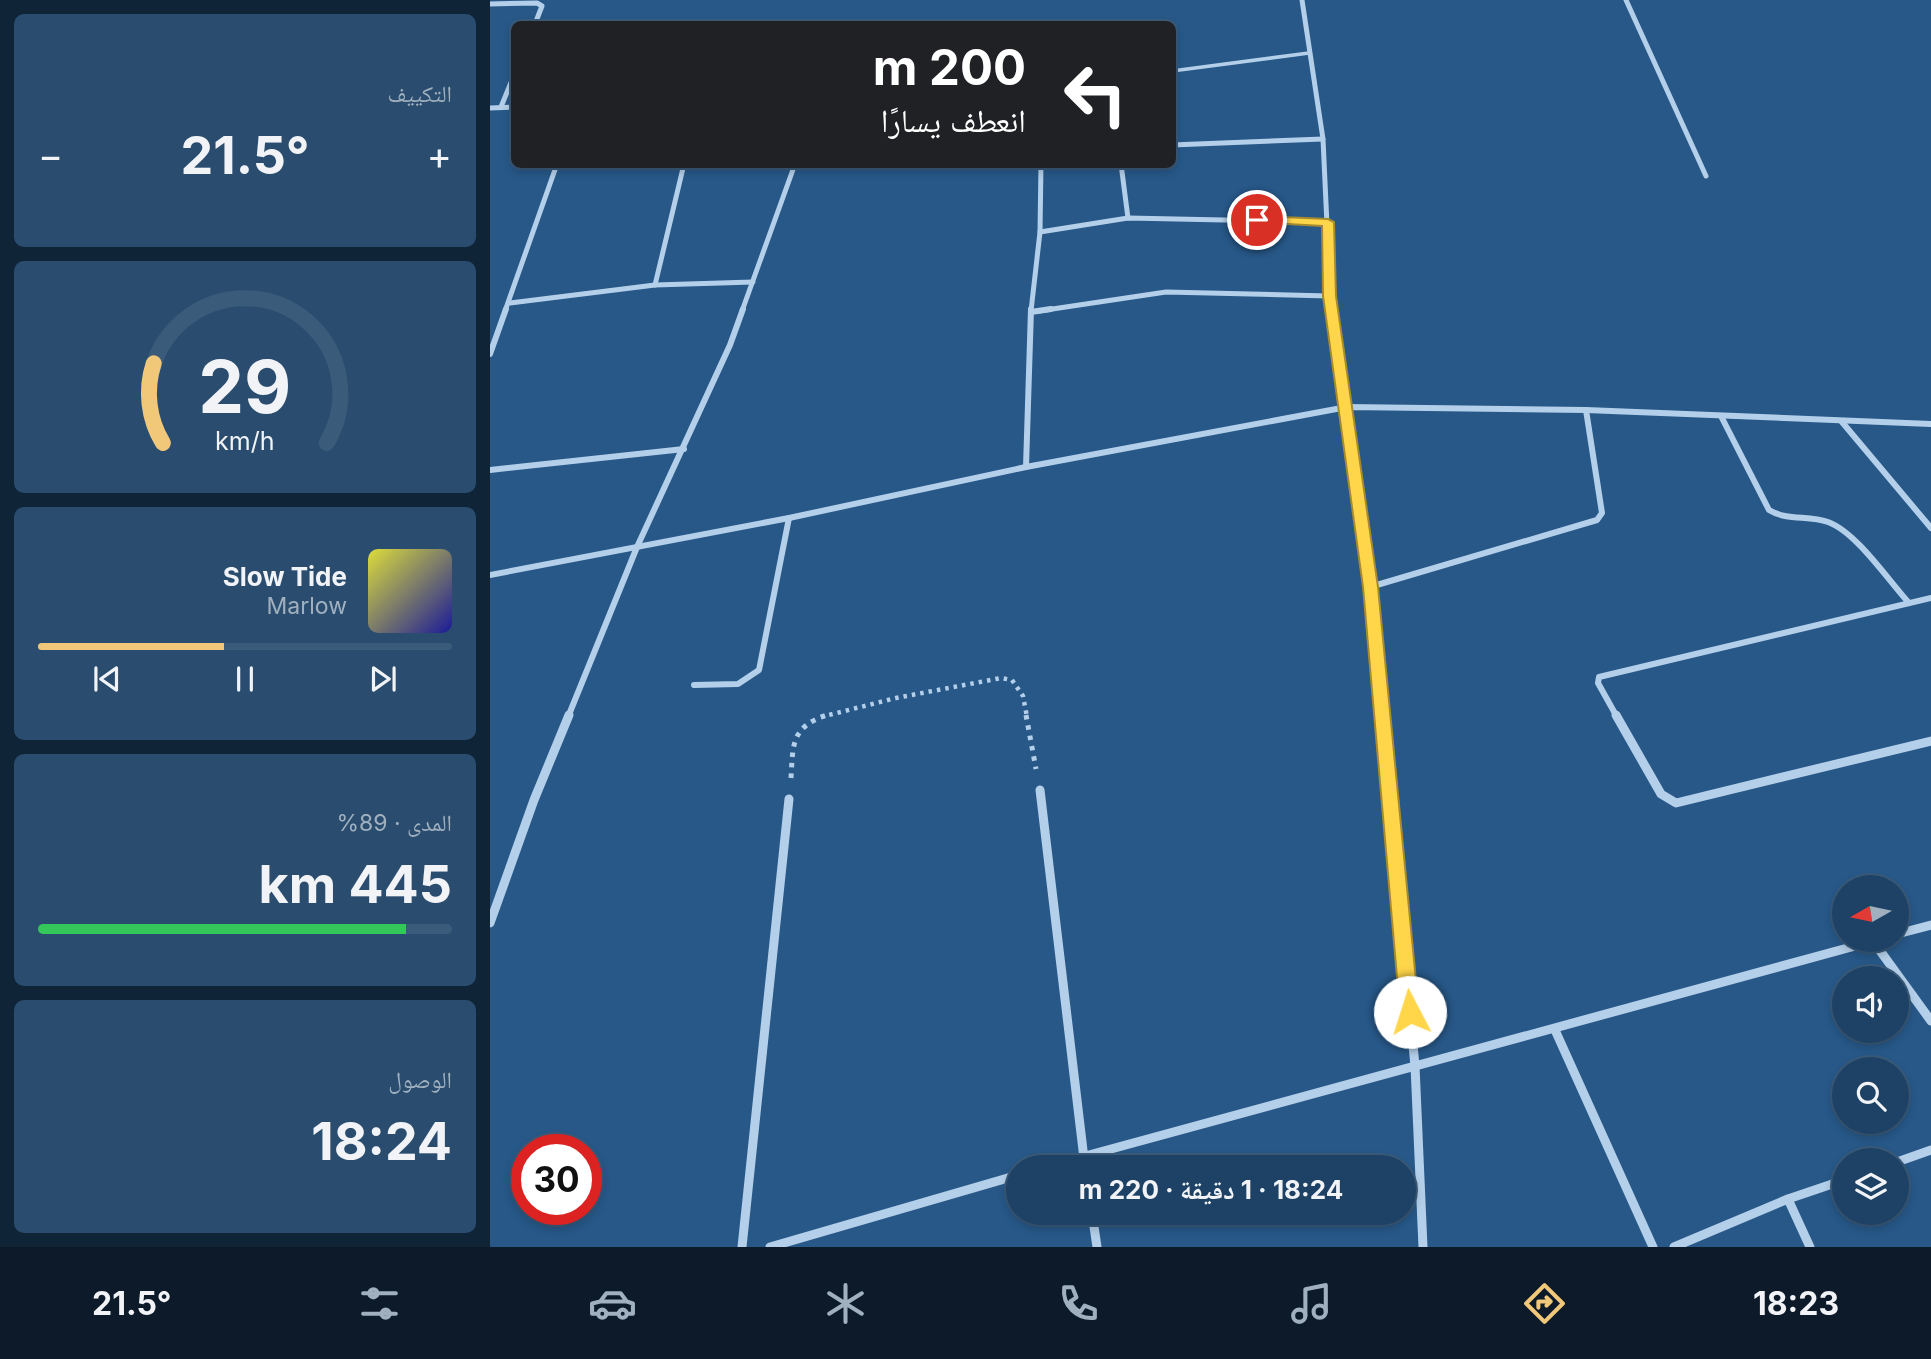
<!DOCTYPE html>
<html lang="ar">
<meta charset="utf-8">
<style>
:root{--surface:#1d4266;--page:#2a4d6f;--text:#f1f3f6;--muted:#a0b0bf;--line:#3b5b7a;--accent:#f1c77a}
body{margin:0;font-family:Inter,"Noto Naskh Arabic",sans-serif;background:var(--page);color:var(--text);direction:rtl;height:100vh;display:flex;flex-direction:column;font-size:26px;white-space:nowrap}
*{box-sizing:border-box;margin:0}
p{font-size:23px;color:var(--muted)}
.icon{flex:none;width:38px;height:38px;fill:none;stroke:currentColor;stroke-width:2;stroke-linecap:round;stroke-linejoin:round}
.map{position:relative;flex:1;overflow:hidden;direction:ltr}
.panel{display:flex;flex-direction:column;gap:14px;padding:14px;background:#102438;width:490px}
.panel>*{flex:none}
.hud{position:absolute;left:21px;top:21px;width:665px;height:147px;border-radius:10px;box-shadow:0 4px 10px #0003,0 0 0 2px var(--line);direction:rtl;background:#202124;color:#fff;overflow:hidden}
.needle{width:46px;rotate:261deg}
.tools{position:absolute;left:1342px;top:875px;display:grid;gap:14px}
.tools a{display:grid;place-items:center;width:77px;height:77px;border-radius:50%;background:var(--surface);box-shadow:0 4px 10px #0003,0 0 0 2px var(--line);font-size:35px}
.speed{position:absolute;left:21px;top:1134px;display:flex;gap:14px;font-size:35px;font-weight:700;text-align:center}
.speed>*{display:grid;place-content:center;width:91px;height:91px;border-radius:50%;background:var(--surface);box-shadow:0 4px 10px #0003,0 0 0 2px var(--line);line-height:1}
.speed .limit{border:10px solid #d22;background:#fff;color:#111}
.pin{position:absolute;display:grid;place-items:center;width:60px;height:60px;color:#fff;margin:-30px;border:4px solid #fff;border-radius:50%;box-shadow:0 2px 7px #0007}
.me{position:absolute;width:77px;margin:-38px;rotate:355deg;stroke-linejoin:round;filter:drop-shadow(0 0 5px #0008)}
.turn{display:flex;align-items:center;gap:24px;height:147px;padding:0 35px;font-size:32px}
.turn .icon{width:91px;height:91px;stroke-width:2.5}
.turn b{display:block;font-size:49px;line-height:60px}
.big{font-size:52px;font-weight:700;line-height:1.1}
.panel .card{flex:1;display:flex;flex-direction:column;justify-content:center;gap:10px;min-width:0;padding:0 24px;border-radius:10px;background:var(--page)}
.panel .dial{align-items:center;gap:0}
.dial svg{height:182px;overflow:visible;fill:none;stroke:var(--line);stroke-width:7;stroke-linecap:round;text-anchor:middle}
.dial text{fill:var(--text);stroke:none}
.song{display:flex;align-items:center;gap:21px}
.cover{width:84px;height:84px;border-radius:10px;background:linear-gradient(135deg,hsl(60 70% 55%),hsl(240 70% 35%))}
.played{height:7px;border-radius:4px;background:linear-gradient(90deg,var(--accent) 45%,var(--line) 45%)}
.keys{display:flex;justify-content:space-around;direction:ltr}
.heat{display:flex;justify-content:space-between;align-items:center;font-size:38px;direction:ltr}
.charge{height:10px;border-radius:5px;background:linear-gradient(90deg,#34c759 89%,var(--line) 0)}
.trip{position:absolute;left:516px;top:1155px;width:410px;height:70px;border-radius:35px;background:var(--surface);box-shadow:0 4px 10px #0003,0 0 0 2px var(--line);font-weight:700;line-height:70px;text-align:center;direction:rtl}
.tab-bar{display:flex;height:112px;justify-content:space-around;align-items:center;background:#0c1a29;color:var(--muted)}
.tab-bar .icon{width:49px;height:49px}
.tab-bar .on{color:var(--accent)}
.tab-bar b{font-size:32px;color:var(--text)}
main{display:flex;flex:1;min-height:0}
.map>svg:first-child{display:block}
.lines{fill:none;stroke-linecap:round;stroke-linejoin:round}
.path-far1{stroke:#b4cfe9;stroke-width:4.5;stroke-dasharray:3.5 5;stroke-linecap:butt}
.path{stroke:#b4cfe9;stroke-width:5;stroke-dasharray:4.5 6;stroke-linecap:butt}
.lane{stroke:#b4cfe9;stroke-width:3.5}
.street-far2{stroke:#b4cfe9;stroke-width:5}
.street-far1{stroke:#b4cfe9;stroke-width:6}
.street{stroke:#b4cfe9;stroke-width:9}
.route{fill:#ffd54a;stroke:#a68a30;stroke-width:2}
</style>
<main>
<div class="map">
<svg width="1441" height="1247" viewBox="0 0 1441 1247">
<rect width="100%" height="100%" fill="#275888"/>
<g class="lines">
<polyline class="path-far1" points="331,717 406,698 511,678 522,680 533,696 537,717"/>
<g class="path">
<polyline points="536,715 546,769"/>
<path d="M301 778C303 744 301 727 337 715"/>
</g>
<polyline class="lane" points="682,71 819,53"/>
<g class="street-far2">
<polyline points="812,0 833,139 841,311"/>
<polyline points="1136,0 1216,176"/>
<polyline points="0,4 47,3 52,6 45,24"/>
<polyline points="11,107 24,75"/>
<polyline points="0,108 24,107"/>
<polyline points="682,145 833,139"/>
<polyline points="631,164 638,218"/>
<polyline points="305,166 327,164"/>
<polyline points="550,232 638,218 838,222"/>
<polyline points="165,285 194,164"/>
<polyline points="20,303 165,285 263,282"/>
<polyline points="15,311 67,164"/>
<polyline points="252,311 305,164"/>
<polyline points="541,311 550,232 551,164"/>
<polyline points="549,311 676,292 839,296"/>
</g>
<g class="street-far1">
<polyline points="841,309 880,587 892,717"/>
<polyline points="541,312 561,309"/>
<polyline points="0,354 16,309"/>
<path d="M1231 416 1279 510C1297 521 1318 515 1338 522 1366 532 1398 580 1419 603"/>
<polyline points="1352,422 1441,528"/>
<polyline points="536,467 541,309"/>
<polyline points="0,470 194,449"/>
<polyline points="0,575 299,518 536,467 857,407 1096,410 1441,424"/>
<polyline points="880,587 1107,520 1112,513 1096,410"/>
<polyline points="204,685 248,684 269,670 299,518"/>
<polyline points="78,717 147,547 240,345 253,309"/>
<polyline points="1127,717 1108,683 1109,677 1441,598"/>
</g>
<g class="street">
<polyline points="892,715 925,1066 933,1247"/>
<polyline points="1126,715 1171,794 1186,803 1441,741"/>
<polyline points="550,790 595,1167"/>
<polyline points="0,923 44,800 79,715"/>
<polyline points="1407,934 1441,925"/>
<polyline points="1383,941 1441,1021"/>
<polyline points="1065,1030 1163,1247"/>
<polyline points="1407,1162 1441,1150"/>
<polyline points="555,1167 1387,940"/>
<polyline points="1298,1199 1320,1247"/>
<polyline points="602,1213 607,1247"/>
<polyline points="252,1247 299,799"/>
<polyline points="280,1247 528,1175"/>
<polyline points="1184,1247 1298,1199 1354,1180"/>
</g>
</g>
<polygon class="route" points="767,216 838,219 844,222 846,296 888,587 929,1012 927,1019 920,1022 913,1019 910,1012 873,587 833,296 832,226 762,222 761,220"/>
</svg>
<div class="tools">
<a><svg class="needle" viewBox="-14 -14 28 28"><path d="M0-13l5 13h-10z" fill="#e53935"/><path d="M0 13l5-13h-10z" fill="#a0b0bf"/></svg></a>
<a><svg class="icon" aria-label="sound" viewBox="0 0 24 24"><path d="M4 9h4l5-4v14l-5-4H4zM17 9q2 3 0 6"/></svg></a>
<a><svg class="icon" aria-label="search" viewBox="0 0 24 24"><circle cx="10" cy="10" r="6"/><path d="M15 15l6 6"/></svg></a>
<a><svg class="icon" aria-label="layers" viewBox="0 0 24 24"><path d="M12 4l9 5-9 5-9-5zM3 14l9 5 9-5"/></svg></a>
</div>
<div class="speed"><div class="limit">30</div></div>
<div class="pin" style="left:767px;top:220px;background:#d93025"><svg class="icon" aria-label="arrive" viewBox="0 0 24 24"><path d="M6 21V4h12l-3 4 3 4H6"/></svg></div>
<svg class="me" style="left:920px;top:1012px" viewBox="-20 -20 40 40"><circle r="19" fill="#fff"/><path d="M0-13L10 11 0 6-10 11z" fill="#ffd54a"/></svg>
<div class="trip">18:24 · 1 دقيقة · 220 m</div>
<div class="hud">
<div class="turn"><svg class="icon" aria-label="left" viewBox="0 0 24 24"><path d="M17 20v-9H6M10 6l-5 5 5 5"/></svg><div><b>200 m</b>انعطف يسارًا</div></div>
</div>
</div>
<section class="panel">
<div class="card"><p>التكييف</p>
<div class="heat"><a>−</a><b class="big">21.5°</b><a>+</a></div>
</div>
<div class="card dial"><svg viewBox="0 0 100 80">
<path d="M14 69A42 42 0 1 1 86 69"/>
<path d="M14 69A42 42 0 0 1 10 34" stroke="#f1c77a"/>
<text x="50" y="56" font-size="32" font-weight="700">29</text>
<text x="50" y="72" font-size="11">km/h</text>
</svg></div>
<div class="card">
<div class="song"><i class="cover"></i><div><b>Slow Tide</b><p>Marlow</p></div></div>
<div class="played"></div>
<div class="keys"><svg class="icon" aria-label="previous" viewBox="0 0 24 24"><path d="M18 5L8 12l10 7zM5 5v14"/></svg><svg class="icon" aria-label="pause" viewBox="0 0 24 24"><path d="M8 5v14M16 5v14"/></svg><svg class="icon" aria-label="next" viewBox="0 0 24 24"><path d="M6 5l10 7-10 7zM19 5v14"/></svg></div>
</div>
<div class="card"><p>المدى · 89%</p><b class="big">445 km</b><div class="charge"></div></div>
<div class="card"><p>الوصول</p><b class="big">18:24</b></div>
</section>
</main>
<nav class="tab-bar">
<b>18:23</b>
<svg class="icon on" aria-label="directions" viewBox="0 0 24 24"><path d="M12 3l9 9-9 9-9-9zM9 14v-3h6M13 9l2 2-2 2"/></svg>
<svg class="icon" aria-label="music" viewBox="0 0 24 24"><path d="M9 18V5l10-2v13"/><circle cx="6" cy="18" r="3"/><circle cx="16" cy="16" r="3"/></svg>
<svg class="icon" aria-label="phone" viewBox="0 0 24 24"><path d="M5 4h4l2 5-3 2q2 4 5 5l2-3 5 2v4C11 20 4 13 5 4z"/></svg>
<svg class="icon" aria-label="climate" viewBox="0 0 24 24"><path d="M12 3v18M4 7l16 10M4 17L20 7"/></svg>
<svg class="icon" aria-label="car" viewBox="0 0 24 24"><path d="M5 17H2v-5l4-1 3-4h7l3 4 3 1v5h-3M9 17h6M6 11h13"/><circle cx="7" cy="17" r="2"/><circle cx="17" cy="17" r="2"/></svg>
<svg class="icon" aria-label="filters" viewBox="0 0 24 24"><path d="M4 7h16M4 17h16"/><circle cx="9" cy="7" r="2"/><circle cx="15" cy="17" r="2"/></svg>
<b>21.5°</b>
</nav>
